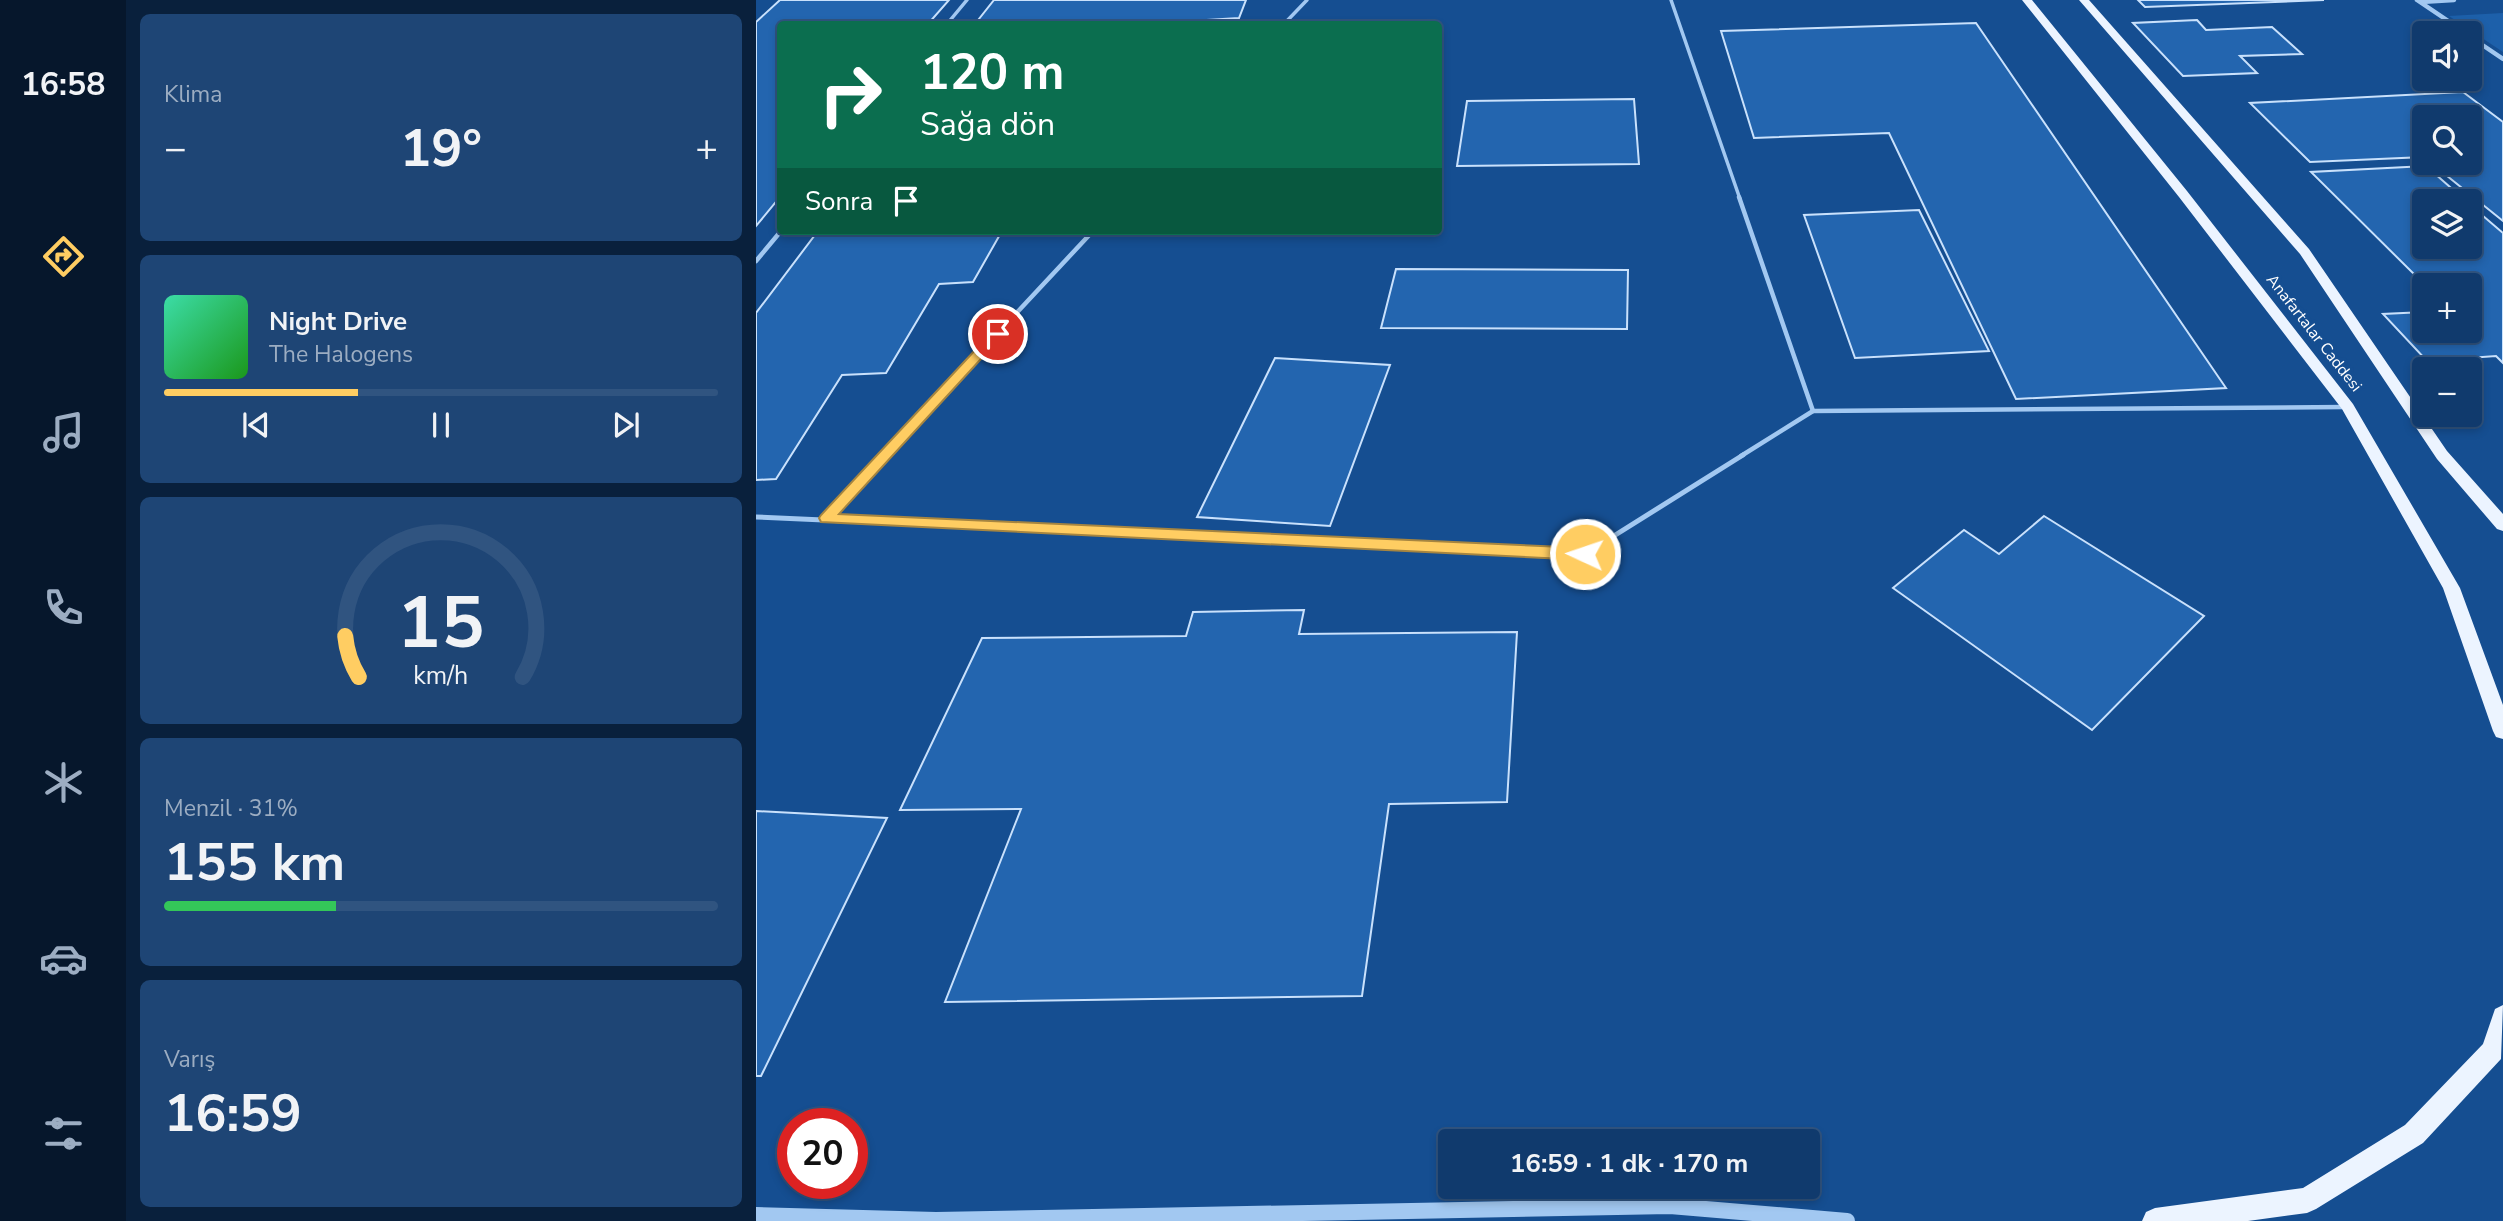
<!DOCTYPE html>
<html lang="tr">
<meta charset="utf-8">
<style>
:root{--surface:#103a6d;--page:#1e4575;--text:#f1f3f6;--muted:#9cadc2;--line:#305480;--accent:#ffcd62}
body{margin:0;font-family:"Nunito Sans",sans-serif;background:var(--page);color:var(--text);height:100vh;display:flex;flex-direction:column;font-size:26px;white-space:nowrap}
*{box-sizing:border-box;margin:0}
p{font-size:23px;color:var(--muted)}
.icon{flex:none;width:38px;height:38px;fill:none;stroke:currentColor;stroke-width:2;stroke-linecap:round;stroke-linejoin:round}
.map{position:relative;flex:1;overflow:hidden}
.details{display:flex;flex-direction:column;gap:14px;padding:14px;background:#09203c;width:630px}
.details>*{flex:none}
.hud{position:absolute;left:21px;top:21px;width:665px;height:214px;border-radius:7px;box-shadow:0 4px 10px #0003,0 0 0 2px var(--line);background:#0b6e4f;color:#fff;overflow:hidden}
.tools{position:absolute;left:1656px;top:21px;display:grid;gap:14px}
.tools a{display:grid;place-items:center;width:70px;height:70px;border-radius:7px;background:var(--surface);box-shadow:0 4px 10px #0003,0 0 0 2px var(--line);font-size:35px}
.speed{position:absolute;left:21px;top:1108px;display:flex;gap:14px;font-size:35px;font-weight:700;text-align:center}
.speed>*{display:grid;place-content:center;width:91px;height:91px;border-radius:50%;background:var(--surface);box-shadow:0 4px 10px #0003,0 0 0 2px var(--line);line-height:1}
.speed .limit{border:10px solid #d22;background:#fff;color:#111}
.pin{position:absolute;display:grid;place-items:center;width:60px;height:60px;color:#fff;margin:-30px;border:4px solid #fff;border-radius:50%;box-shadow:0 2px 7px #0007}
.me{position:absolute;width:77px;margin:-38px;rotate:273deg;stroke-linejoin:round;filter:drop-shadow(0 0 5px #0008)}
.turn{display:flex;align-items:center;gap:24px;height:147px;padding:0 28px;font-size:32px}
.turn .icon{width:91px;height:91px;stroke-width:2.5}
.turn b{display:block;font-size:49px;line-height:60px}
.then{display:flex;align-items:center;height:66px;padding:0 28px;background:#0003;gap:14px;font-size:26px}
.big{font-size:52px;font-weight:700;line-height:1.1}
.details .card{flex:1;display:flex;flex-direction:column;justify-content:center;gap:10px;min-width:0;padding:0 24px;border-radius:10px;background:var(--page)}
.details .dial{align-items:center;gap:0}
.dial svg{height:182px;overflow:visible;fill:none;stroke:var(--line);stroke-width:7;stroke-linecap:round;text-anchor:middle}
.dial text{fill:var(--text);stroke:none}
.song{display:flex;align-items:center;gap:21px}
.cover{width:84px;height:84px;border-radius:10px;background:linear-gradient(135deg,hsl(160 70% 55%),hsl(120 70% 35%))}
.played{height:7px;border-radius:4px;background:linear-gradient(90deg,var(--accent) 35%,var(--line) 35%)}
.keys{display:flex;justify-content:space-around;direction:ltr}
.heat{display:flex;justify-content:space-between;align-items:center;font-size:38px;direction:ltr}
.charge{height:10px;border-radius:5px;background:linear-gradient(90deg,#34c759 31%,var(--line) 0)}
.trip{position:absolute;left:682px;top:1129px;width:382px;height:70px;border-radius:7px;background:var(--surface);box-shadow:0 4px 10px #0003,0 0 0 2px var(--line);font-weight:700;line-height:70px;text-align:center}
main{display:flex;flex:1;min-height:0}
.tabs{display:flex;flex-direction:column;width:126px;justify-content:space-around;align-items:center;background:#06172c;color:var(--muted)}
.tabs .icon{width:49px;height:49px}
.tabs .on{color:var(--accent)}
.tabs b{font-size:32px;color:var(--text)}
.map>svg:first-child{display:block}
.green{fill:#1d60aa}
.building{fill:#2365af;stroke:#c9e1fc;stroke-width:2}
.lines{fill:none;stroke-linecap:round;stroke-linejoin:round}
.service-far2{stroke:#a2c8f1;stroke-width:3.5}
.service-far1{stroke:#a2c8f1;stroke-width:4.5}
.service{stroke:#a2c8f1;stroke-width:5}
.minor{stroke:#a2c8f1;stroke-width:4.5}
.tertiary{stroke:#a2c8f1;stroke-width:16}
.primary{fill:#ecf4ff;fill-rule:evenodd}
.route{fill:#ffcd62;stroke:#a68540;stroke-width:2}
.labels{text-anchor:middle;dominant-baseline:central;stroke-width:7;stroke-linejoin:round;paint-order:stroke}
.far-street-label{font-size:16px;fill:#fff;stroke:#154e91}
</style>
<main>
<nav class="tabs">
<b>16:58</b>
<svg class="icon on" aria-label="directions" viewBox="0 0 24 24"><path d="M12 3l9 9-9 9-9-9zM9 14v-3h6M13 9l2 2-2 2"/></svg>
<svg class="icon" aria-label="music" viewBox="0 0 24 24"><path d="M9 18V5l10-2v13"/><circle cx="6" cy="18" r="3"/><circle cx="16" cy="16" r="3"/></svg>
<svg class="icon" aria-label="phone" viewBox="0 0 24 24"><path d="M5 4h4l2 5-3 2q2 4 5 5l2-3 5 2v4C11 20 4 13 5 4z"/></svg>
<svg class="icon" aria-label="climate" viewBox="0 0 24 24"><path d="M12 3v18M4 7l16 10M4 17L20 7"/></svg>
<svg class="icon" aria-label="car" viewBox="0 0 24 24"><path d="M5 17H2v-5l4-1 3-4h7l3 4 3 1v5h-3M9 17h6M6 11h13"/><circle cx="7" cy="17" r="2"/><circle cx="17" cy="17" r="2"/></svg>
<svg class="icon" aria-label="filters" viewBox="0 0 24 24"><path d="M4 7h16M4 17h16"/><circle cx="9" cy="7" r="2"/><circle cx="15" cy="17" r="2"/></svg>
</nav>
<section class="details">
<div class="card"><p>Klima</p>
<div class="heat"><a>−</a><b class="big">19°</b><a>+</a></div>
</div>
<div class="card">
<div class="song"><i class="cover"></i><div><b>Night Drive</b><p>The Halogens</p></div></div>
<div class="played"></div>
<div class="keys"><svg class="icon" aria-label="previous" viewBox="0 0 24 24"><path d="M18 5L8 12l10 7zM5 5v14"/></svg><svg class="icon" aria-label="pause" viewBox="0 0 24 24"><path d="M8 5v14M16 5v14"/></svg><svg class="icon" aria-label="next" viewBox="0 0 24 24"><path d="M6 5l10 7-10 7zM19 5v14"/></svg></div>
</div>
<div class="card dial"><svg viewBox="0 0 100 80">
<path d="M14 69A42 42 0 1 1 86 69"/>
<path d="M14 69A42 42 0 0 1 8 51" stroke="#ffcd62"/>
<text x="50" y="56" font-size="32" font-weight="700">15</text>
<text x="50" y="72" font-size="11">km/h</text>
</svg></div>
<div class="card"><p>Menzil · 31%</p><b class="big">155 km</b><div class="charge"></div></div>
<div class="card"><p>Varış</p><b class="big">16:59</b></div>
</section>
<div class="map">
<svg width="1747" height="1221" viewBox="0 0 1747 1221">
<rect width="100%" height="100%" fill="#154e91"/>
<polygon class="green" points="1747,13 1747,52 1693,16"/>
<g class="building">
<polygon points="24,0 193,0 172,24 24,24 24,197 0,226 0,22"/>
<polygon points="238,0 490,0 483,18 451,20 449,24 219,24"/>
<polygon points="1382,0 1568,0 1389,7"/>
<polygon points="1441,20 1450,30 1516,27 1546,54 1484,56 1501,73 1427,76 1377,23"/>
<polygon points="1220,23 1470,388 1260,399 1133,133 998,138 965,31"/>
<polygon points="1707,92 1747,122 1747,221 1675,163 1713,163 1713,117 1668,117 1668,157 1554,162 1494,103"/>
<polygon points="878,99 883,164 701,166 711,101"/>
<polygon points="1670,166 1710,201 1668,201 1668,247 1713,247 1713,204 1747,233 1747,363 1740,356 1671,361 1627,314 1668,312 1668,331 1713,331 1713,285 1669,285 1555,172"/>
<polygon points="1163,210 1233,351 1099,358 1048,215"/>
<polygon points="62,231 246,231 217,282 183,284 130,373 86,375 20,479 0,480 0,313"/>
<polygon points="640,269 872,270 871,329 625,328"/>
<polygon points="519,358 634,365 574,526 441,517"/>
<polygon points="1288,516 1448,616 1336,730 1137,588 1208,530 1243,554"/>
<polygon points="548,610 543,634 761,632 751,802 633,804 606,996 189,1002 265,809 144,810 226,638 430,636 437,612"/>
<polygon points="0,811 131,818 5,1076 0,1076"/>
</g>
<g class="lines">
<g class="service-far2">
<polyline points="915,0 984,199"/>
<polyline points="191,24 211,0"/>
<polyline points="528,24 551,0"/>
</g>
<g class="service-far1">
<polyline points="983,197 1057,411"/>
<polyline points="0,261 25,231"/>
<polyline points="127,456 337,231"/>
<polyline points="985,456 1057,411 1589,407"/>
</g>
<g class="service">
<polyline points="0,517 829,554 987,455"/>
<polyline points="70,518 129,455"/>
</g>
<g class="minor">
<polyline points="1661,0 1710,33"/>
<polyline points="1665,2 1698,0"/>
<polyline points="1713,36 1747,59"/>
</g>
<polyline class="tertiary" points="0,1215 180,1220 914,1206 1091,1221"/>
<g class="primary">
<polygon points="1266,0 1276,0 1431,191 1597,404 1704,588 1747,705 1747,739 1740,737 1737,731 1687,588 1586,409 1423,197"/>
<polygon points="1323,0 1333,0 1553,249 1691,451 1747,514 1747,531 1741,529 1681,459 1544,254"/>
<polygon points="1747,1005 1745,1059 1667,1143 1560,1209 1551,1213 1492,1221 1386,1221 1390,1212 1399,1208 1547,1188 1649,1125 1727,1044 1739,1009"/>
</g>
</g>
<polygon class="route" points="242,330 246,331 246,336 83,514 829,548 837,554 829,560 65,522 63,518 65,515 237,331"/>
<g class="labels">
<g class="far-street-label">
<text transform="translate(1558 333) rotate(52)">Anafartalar Caddesi</text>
</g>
</g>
</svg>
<div class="tools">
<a><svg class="icon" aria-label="sound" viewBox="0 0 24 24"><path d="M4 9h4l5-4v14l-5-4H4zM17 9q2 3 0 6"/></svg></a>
<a><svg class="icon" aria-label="search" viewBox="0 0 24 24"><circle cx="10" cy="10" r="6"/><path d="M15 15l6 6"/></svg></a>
<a><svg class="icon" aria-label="layers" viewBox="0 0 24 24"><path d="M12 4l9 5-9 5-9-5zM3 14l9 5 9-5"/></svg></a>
<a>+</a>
<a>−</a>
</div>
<div class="speed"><div class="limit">20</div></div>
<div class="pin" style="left:242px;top:334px;background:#d93025"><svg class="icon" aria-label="arrive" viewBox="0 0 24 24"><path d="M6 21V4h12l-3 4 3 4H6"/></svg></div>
<svg class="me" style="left:829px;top:554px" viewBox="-20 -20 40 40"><circle r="17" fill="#ffcd62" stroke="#fff" stroke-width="3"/><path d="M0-11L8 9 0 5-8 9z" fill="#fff"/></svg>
<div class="trip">16:59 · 1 dk · 170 m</div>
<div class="hud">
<div class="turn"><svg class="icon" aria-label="right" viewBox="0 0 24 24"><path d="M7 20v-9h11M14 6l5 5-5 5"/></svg><div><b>120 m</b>Sağa dön</div></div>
<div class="then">Sonra<svg class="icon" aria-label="arrive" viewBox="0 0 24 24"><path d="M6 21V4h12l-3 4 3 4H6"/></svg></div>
</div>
</div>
</main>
